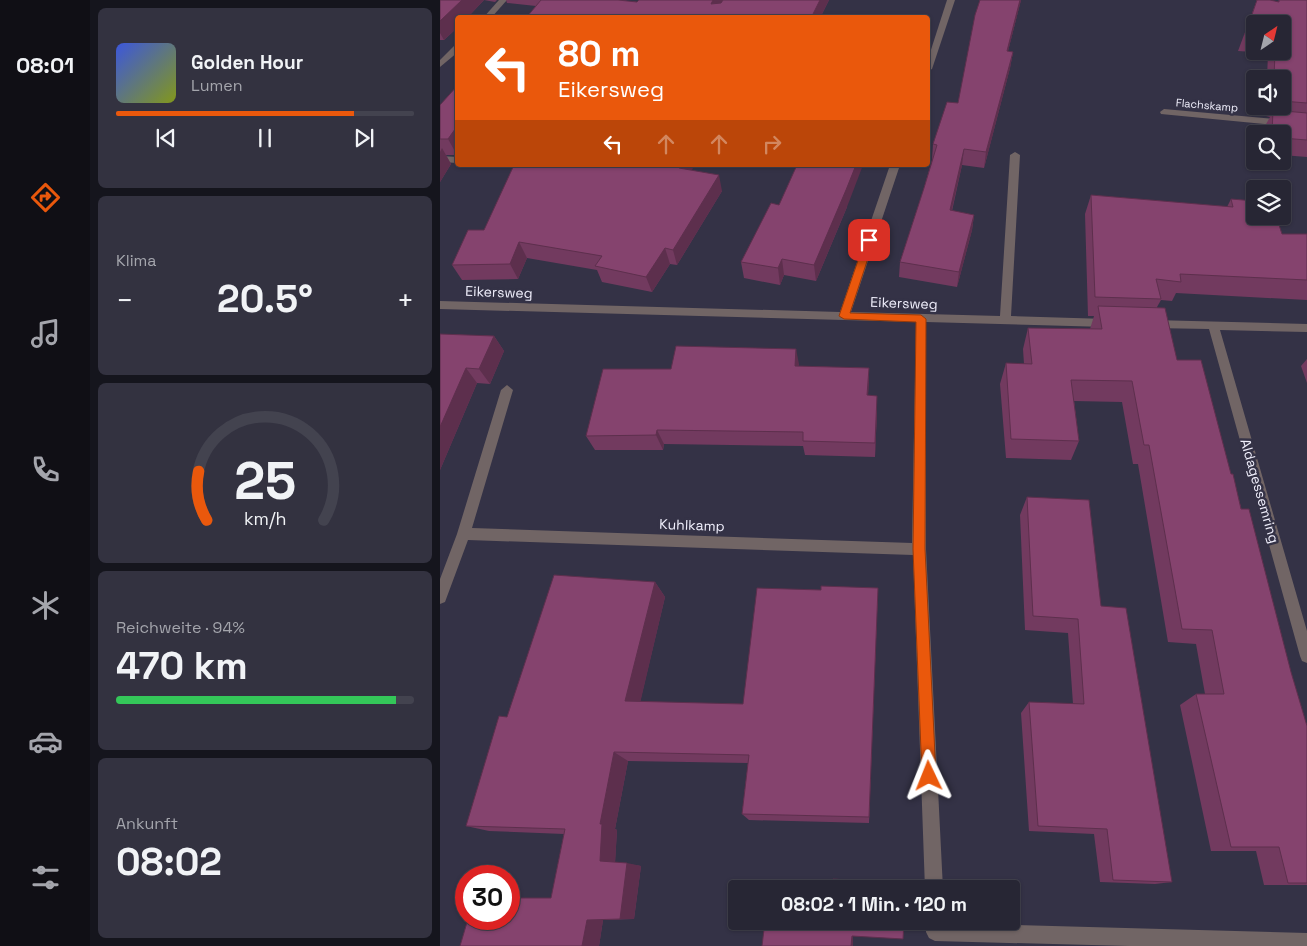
<!DOCTYPE html>
<html lang="de">
<meta charset="utf-8">
<style>
:root{--surface:#272634;--page:#333240;--text:#f1f3f6;--muted:#a4a5ac;--line:#43434f;--accent:#ea580c}
body{margin:0;font-family:"Space Grotesk",sans-serif;background:var(--page);color:var(--text);height:100vh;display:flex;flex-direction:column;font-size:19px;white-space:nowrap}
*{box-sizing:border-box;margin:0}
p{font-size:16px;color:var(--muted)}
.icon{flex:none;width:28px;height:28px;fill:none;stroke:currentColor;stroke-width:2;stroke-linecap:round;stroke-linejoin:round}
.map{position:relative;flex:1;overflow:hidden}
.side{display:flex;flex-direction:column;gap:8px;padding:8px;background:#15151d;width:350px}
.side>*{flex:none}
.banner{position:absolute;left:15px;top:15px;width:475px;height:152px;border-radius:5px;box-shadow:0 1px 4px #0004,0 0 0 1px var(--line);background:#ea580c;color:#fff;overflow:hidden}
.needle{width:32px;rotate:35deg}
.controls{position:absolute;left:806px;top:15px;display:grid;gap:10px}
.controls a{display:grid;place-items:center;width:45px;height:45px;border-radius:5px;background:var(--surface);box-shadow:0 1px 4px #0004,0 0 0 1px var(--line);font-size:25px}
.speed{position:absolute;left:15px;top:865px;display:flex;gap:10px;font-size:25px;font-weight:700;text-align:center}
.speed>*{display:grid;place-content:center;width:65px;height:65px;border-radius:50%;background:var(--surface);box-shadow:0 1px 4px #0004,0 0 0 1px var(--line);line-height:1}
.speed .limit{border:8px solid #d22;background:#fff;color:#111}
.pin{position:absolute;display:grid;place-items:center;width:42px;height:42px;color:#fff;margin:-21px;border-radius:10px;box-shadow:0 2px 8px #0006}
.me{position:absolute;width:55px;margin:-28px;rotate:358deg;stroke-linejoin:round;filter:drop-shadow(0 0 4px #0008)}
.turn{display:flex;align-items:center;gap:18px;height:105px;padding:0 20px;font-size:22px}
.turn .icon{width:65px;height:65px;stroke-width:2.5}
.turn b{display:block;font-size:35px;line-height:42px}
.lanes{display:flex;align-items:center;height:48px;padding:0 20px;background:#0003;justify-content:center;gap:25px;direction:ltr}
.lanes .off{opacity:.35}
.big{font-size:38px;font-weight:700;line-height:1.1}
.side .tile{flex:1;display:flex;flex-direction:column;justify-content:center;gap:8px;min-width:0;padding:0 18px;border-radius:8px;background:var(--page)}
.side .dial{align-items:center;gap:0}
.dial svg{height:130px;overflow:visible;fill:none;stroke:var(--line);stroke-width:7;stroke-linecap:round;text-anchor:middle}
.dial text{fill:var(--text);stroke:none}
.song{display:flex;align-items:center;gap:15px}
.cover{width:60px;height:60px;border-radius:8px;background:linear-gradient(135deg,hsl(230 70% 55%),hsl(70 70% 35%))}
.played{height:5px;border-radius:2px;background:linear-gradient(90deg,var(--accent) 80%,var(--line) 80%)}
.keys{display:flex;justify-content:space-around;direction:ltr}
.heat{display:flex;justify-content:space-between;align-items:center;font-size:28px;direction:ltr}
.charge{height:8px;border-radius:4px;background:linear-gradient(90deg,#34c759 94%,var(--line) 0)}
.trip{position:absolute;left:288px;top:880px;width:292px;height:50px;border-radius:5px;background:var(--surface);box-shadow:0 1px 4px #0004,0 0 0 1px var(--line);font-weight:700;line-height:50px;text-align:center}
main{display:flex;flex:1;min-height:0}
.menu{display:flex;flex-direction:column;width:90px;justify-content:space-around;align-items:center;background:#100f15;color:var(--muted)}
.menu .icon{width:35px;height:35px}
.menu .current{color:var(--accent)}
.menu b{font-size:22px;color:var(--text)}
.map>svg:first-child{display:block}
.lines{fill:none;stroke-linecap:round;stroke-linejoin:round}
.minor{fill:#716565;fill-rule:evenodd}
.wall{fill:#723a5f;fill-rule:evenodd}
.shaded-wall{fill:#5d2f4d}
.building{fill:#85436e;stroke:#5d2f4d}
.route{fill:#ea580c;stroke:#983908}
.labels{text-anchor:middle;dominant-baseline:central;stroke-width:5;stroke-linejoin:round;paint-order:stroke}
.far-street-label{font-size:11px;fill:#f0effc;stroke:#343246}
.street-label{font-size:14px;fill:#f0effc;stroke:#343246}
</style>
<main>
<nav class="menu">
<b>08:01</b>
<svg class="icon current" aria-label="directions" viewBox="0 0 24 24"><path d="M12 3l9 9-9 9-9-9zM9 14v-3h6M13 9l2 2-2 2"/></svg>
<svg class="icon" aria-label="music" viewBox="0 0 24 24"><path d="M9 18V5l10-2v13"/><circle cx="6" cy="18" r="3"/><circle cx="16" cy="16" r="3"/></svg>
<svg class="icon" aria-label="phone" viewBox="0 0 24 24"><path d="M5 4h4l2 5-3 2q2 4 5 5l2-3 5 2v4C11 20 4 13 5 4z"/></svg>
<svg class="icon" aria-label="climate" viewBox="0 0 24 24"><path d="M12 3v18M4 7l16 10M4 17L20 7"/></svg>
<svg class="icon" aria-label="car" viewBox="0 0 24 24"><path d="M5 17H2v-5l4-1 3-4h7l3 4 3 1v5h-3M9 17h6M6 11h13"/><circle cx="7" cy="17" r="2"/><circle cx="17" cy="17" r="2"/></svg>
<svg class="icon" aria-label="filters" viewBox="0 0 24 24"><path d="M4 7h16M4 17h16"/><circle cx="9" cy="7" r="2"/><circle cx="15" cy="17" r="2"/></svg>
</nav>
<section class="side">
<div class="tile">
<div class="song"><i class="cover"></i><div><b>Golden Hour</b><p>Lumen</p></div></div>
<div class="played"></div>
<div class="keys"><svg class="icon" aria-label="previous" viewBox="0 0 24 24"><path d="M18 5L8 12l10 7zM5 5v14"/></svg><svg class="icon" aria-label="pause" viewBox="0 0 24 24"><path d="M8 5v14M16 5v14"/></svg><svg class="icon" aria-label="next" viewBox="0 0 24 24"><path d="M6 5l10 7-10 7zM19 5v14"/></svg></div>
</div>
<div class="tile"><p>Klima</p>
<div class="heat"><a>−</a><b class="big">20.5°</b><a>+</a></div>
</div>
<div class="tile dial"><svg viewBox="0 0 100 80">
<path d="M14 69A42 42 0 1 1 86 69"/>
<path d="M14 69A42 42 0 0 1 9 39" stroke="#ea580c"/>
<text x="50" y="56" font-size="32" font-weight="700">25</text>
<text x="50" y="72" font-size="11">km/h</text>
</svg></div>
<div class="tile"><p>Reichweite · 94%</p><b class="big">470 km</b><div class="charge"></div></div>
<div class="tile"><p>Ankunft</p><b class="big">08:02</b></div>
</section>
<div class="map">
<svg width="867" height="946" viewBox="0 0 867 946">
<rect width="100%" height="100%" fill="#343246"/>
<g class="lines">
<g class="minor">
<polygon points="59,0 67,0 51,18 43,18"/>
<polygon points="507,0 515,0 492,69 488,71 488,59"/>
<polygon points="15,45 18,45 18,52 0,67 0,60"/>
<polygon points="724,109 867,122 867,128 721,114 720,112"/>
<polygon points="575,152 580,155 571,316 667,319 672,323 667,327 486,322 486,549 503,889 485,889 473,555 28,540 5,602 0,604 0,579 17,534 61,390 67,385 73,390 32,528 472,543 476,322 0,309 0,301 400,312 450,165 460,165 411,312 560,316 570,155"/>
<polygon points="0,156 18,157 18,163 0,162"/>
<polygon points="712,320 867,324 867,332 780,330 867,631 867,663 862,661 860,656 769,329 712,328 707,324"/>
<polygon points="486,921 504,921 504,923 867,933 867,946 689,946 495,941 489,938 486,932"/>
</g>
</g>
<g class="wall">
<polygon points="0,0 57,0 55,2 44,0 27,18 18,18 18,27 4,40 0,40"/>
<polygon points="66,0 178,0 197,2 199,0 389,0 380,18 86,18 96,6 67,3"/>
<polygon points="540,0 581,0 568,51 573,52 570,68 544,168 522,165 512,211 534,215 532,230 517,287 459,277 460,262 484,188 492,160 493,144 518,103"/>
<path d="M817 0 838 2 839 0H867V157L842 155V134H825V126L830 117 826 116V106H842V79H827L828 53 798 51ZM815 24H842V51H815Z"/>
<polygon points="0,105 17,155 6,155 11,164 0,182"/>
<polygon points="252,170 282,191 237,265 230,264 212,292 162,282 157,270 87,258 78,279 22,280 12,265 44,230"/>
<polygon points="651,195 787,207 791,199 842,234 867,234 867,300 736,293 732,301 721,300 717,307 737,360 791,474 867,726 867,885 824,885 816,851 771,851 740,705 756,694 765,694 756,644 728,642 698,464 693,464 682,402 634,401 639,441 631,460 566,458 560,384 566,363 584,364 583,349 588,328 650,329 654,316 648,316 645,214"/>
<polygon points="339,205 407,207 376,281 344,275 340,285 304,278 301,262"/>
<polygon points="0,334 54,336 64,351 50,384 37,383 0,470"/>
<polygon points="867,359 867,383 861,366"/>
<polygon points="359,364 358,366 429,368 428,395 437,411 435,457 365,455 363,446 224,444 223,450 155,450 146,436 231,369"/>
<polygon points="587,497 661,606 732,882 715,884 660,882 654,834 589,831 581,713 589,702 633,704 628,633 585,630 580,515"/>
<polygon points="215,582 225,597 200,702 303,704 381,590 438,588 429,823 309,820 302,814 308,763 188,761 175,829 177,830 175,862 201,866 194,919 163,920 159,946 20,946 111,898 124,834 49,831 26,826 67,717"/>
</g>
<g class="shaded-wall">
<polygon points="22,0 44,0 27,18 18,18 18,27 4,40 0,33 0,21"/>
<polygon points="273,0 283,0 275,18 271,4"/>
<polygon points="380,0 389,0 380,18 371,18"/>
<polygon points="580,0 581,0 564,67 567,51"/>
<polygon points="573,52 570,68 544,168 546,152"/>
<polygon points="18,125 18,155 17,155 8,139"/>
<polygon points="2,148 11,164 0,182 0,152"/>
<polygon points="524,149 522,165 508,226 510,210"/>
<polygon points="241,165 255,165 243,184 239,168"/>
<polygon points="416,165 423,165 407,207 376,281 374,265"/>
<polygon points="279,175 282,191 237,265 233,250"/>
<polygon points="534,215 532,230 517,287 519,272"/>
<polygon points="79,242 87,258 78,279 70,264"/>
<polygon points="225,248 230,264 212,292 206,277"/>
<polygon points="342,259 344,275 340,285 338,268"/>
<polygon points="54,336 64,351 50,384 39,369"/>
<polygon points="356,349 359,364 357,381 355,366"/>
<polygon points="26,368 37,383 0,470 0,427"/>
<polygon points="429,368 429,383 427,410 427,395"/>
<polygon points="437,396 437,411 435,457 435,443"/>
<polygon points="217,430 224,444 223,450 216,435"/>
<polygon points="215,582 225,597 198,712 185,701"/>
<polygon points="438,588 437,603 429,823 429,817"/>
<polygon points="174,752 188,761 175,829 177,830 175,864 160,861 160,824"/>
<polygon points="187,863 201,866 194,919 180,919"/>
<polygon points="147,920 163,920 159,946 142,946"/>
<polygon points="413,935 413,946 411,946 412,936"/>
</g>
<g class="building">
<polygon points="0,0 22,0 0,21"/>
<polygon points="101,0 178,0 197,2 199,0 273,0 271,4 281,3 283,0 380,0 371,18 86,18"/>
<polygon points="540,0 580,0 567,51 573,52 546,152 524,149 510,210 534,215 519,272 460,262 484,188 497,145 493,144 507,102 518,103 535,15"/>
<polygon points="817,0 830,0 839,2 839,0 867,0 867,103 842,101 842,79 834,79 835,51 842,51 842,24 815,24 815,36 805,35"/>
<polygon points="18,85 18,125 8,139 0,139 0,105"/>
<polygon points="833,110 867,113 867,140 842,138 842,134 832,134"/>
<polygon points="74,165 241,165 239,168 279,175 233,250 225,248 206,277 155,266 162,256 79,242 70,264 12,265 28,230 44,230"/>
<polygon points="357,165 416,165 406,190 374,265 342,259 338,268 301,262 331,203 339,205"/>
<polygon points="651,195 793,207 791,199 815,201 815,216 836,216 842,234 867,234 867,280 740,274 741,282 716,279 721,299 655,297"/>
<polygon points="658,306 725,308 737,360 761,360 791,474 793,474 801,509 809,509 851,672 867,726 867,883 848,883 839,847 791,847 756,694 784,694 772,630 742,629 709,445 704,445 692,381 631,380 639,441 571,439 566,363 592,364 588,328 662,329"/>
<polygon points="0,334 54,336 39,369 26,368 0,427"/>
<polygon points="236,346 356,349 355,366 429,368 427,395 437,396 435,443 363,441 363,432 217,430 216,435 146,436 163,369 231,369"/>
<polygon points="587,497 649,500 661,606 686,608 732,882 673,880 667,829 598,826 589,702 644,704 638,619 593,616"/>
<polygon points="114,575 215,582 185,701 303,704 317,588 381,590 381,586 438,588 429,817 302,814 309,755 174,752 160,824 162,824 160,861 187,863 180,919 147,920 142,946 20,946 28,919 69,919 69,898 111,898 125,829 26,826 59,716 67,717"/>
<polygon points="393,879 465,884 465,889 392,889"/>
<polygon points="325,921 464,921 463,939 412,936 411,946 322,946"/>
</g>
<polygon class="route" points="429,237 434,240 410,313 481,315 486,319 485,549 496,776 494,781 489,783 484,781 482,776 473,549 476,322 404,319 399,316 425,240"/>
<g class="labels">
<g class="far-street-label">
<text transform="translate(767 105) rotate(5)">Flachskamp</text>
</g>
<g class="street-label">
<text transform="translate(59 292) rotate(2)">Eikersweg</text>
<text transform="translate(464 303) rotate(2)">Eikersweg</text>
<text transform="translate(820 491) rotate(74)">Aldagessemring</text>
<text transform="translate(252 525) rotate(2)">Kuhlkamp</text>
</g>
</g>
</svg>
<div class="controls">
<a><svg class="needle" viewBox="-14 -14 28 28"><path d="M0-13l5 13h-10z" fill="#e53935"/><path d="M0 13l5-13h-10z" fill="#a4a5ac"/></svg></a>
<a><svg class="icon" aria-label="sound" viewBox="0 0 24 24"><path d="M4 9h4l5-4v14l-5-4H4zM17 9q2 3 0 6"/></svg></a>
<a><svg class="icon" aria-label="search" viewBox="0 0 24 24"><circle cx="10" cy="10" r="6"/><path d="M15 15l6 6"/></svg></a>
<a><svg class="icon" aria-label="layers" viewBox="0 0 24 24"><path d="M12 4l9 5-9 5-9-5zM3 14l9 5 9-5"/></svg></a>
</div>
<div class="speed"><div class="limit">30</div></div>
<div class="pin" style="left:429px;top:240px;background:#d93025"><svg class="icon" aria-label="arrive" viewBox="0 0 24 24"><path d="M6 21V4h12l-3 4 3 4H6"/></svg></div>
<svg class="me" style="left:489px;top:776px" viewBox="-20 -20 40 40"><path d="M0-17L14 15 0 8-14 15z" fill="#ea580c" stroke="#fff" stroke-width="4"/></svg>
<div class="trip">08:02 · 1 Min. · 120 m</div>
<div class="banner">
<div class="turn"><svg class="icon" aria-label="left" viewBox="0 0 24 24"><path d="M17 20v-9H6M10 6l-5 5 5 5"/></svg><div><b>80 m</b>Eikersweg</div></div>
<div class="lanes"><svg class="icon" aria-label="left" viewBox="0 0 24 24"><path d="M17 20v-9H6M10 6l-5 5 5 5"/></svg><svg class="icon off" aria-label="ahead" viewBox="0 0 24 24"><path d="M12 20V5M6 11l6-6 6 6"/></svg><svg class="icon off" aria-label="ahead" viewBox="0 0 24 24"><path d="M12 20V5M6 11l6-6 6 6"/></svg><svg class="icon off" aria-label="right" viewBox="0 0 24 24"><path d="M7 20v-9h11M14 6l5 5-5 5"/></svg></div>
</div>
</div>
</main>
